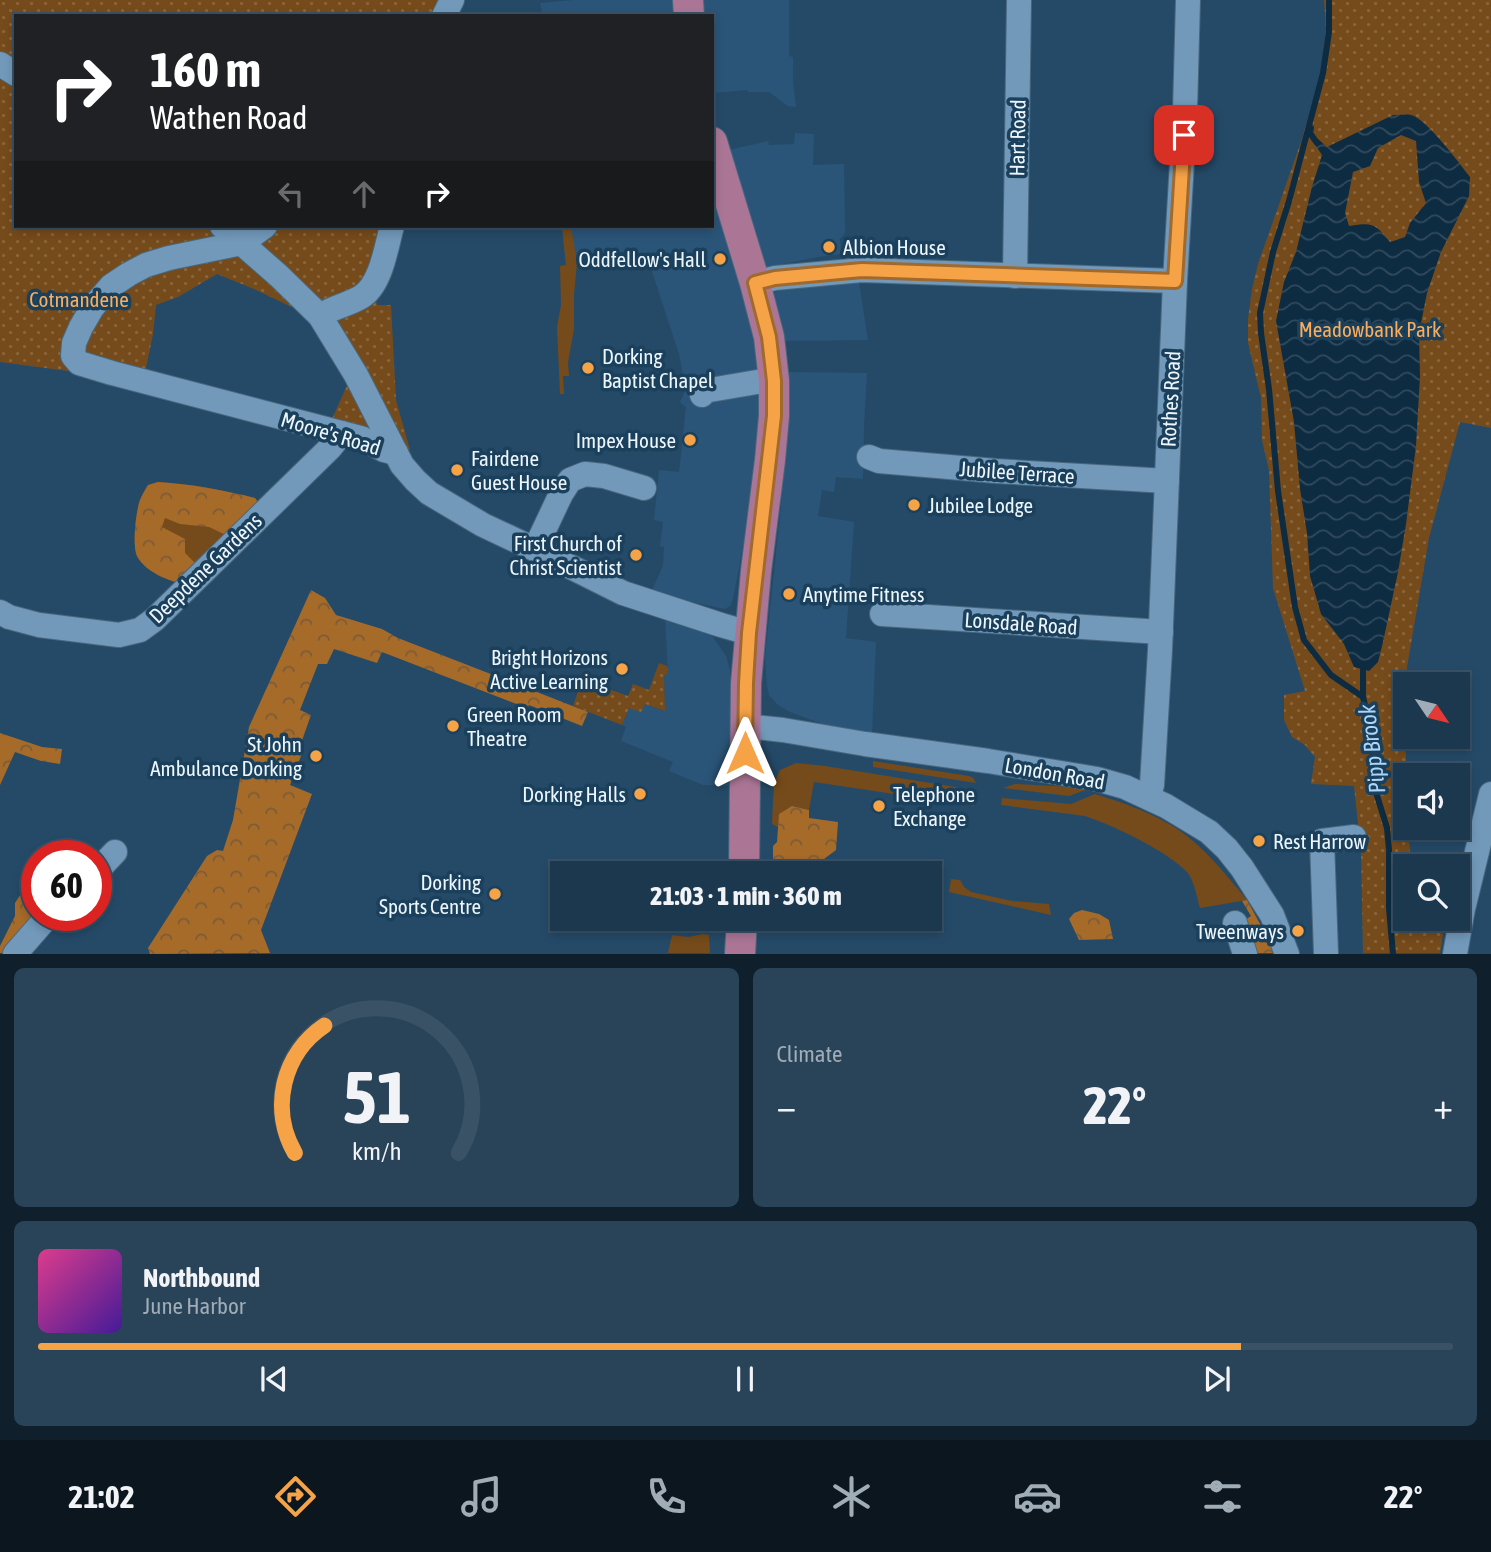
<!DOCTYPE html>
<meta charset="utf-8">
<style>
:root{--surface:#1c384e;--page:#294358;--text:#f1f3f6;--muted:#a0acb6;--line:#3a5266;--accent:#f6a247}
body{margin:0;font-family:"Asap Condensed",sans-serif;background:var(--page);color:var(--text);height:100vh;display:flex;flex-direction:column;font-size:26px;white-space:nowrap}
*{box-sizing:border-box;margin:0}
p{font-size:23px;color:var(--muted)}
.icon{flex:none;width:38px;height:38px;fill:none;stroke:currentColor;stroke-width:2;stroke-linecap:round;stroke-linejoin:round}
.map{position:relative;height:954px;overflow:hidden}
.side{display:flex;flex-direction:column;gap:14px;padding:14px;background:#0f1f2b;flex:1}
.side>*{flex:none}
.banner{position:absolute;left:14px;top:14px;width:700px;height:214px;border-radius:0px;box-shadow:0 4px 10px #0003,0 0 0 2px var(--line);background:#202124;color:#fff;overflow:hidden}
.needle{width:46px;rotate:125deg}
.tools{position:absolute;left:1393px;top:672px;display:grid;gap:14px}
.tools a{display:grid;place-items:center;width:77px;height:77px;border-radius:0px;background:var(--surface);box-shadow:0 4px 10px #0003,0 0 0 2px var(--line);font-size:35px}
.speed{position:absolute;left:21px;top:840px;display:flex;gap:14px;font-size:35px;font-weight:700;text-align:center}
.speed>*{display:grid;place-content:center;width:91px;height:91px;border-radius:50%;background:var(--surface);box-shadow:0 4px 10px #0003,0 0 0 2px var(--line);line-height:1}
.speed .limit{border:10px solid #d22;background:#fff;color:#111}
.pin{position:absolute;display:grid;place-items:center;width:60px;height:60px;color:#fff;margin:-30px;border-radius:14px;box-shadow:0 4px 10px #0006}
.me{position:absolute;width:77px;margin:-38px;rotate:0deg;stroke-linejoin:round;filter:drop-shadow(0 0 5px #0008)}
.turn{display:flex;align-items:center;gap:24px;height:147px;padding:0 21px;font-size:32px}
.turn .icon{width:91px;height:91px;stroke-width:2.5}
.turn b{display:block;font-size:49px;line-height:60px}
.lanes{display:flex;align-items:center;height:66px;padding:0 21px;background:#0003;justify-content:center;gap:35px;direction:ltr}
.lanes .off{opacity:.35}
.big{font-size:52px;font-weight:800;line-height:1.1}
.side .widget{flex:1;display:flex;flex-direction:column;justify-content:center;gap:10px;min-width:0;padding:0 24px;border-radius:10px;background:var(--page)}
.side .dial{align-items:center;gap:0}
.dial svg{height:182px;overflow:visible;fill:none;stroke:var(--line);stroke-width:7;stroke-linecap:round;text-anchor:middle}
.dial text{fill:var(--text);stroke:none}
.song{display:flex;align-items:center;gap:21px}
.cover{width:84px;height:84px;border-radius:10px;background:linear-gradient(135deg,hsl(330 70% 55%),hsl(260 70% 35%))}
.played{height:7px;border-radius:4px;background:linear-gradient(90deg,var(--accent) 85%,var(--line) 85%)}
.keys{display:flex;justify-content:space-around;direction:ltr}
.heat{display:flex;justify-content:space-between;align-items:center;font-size:38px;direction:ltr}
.side .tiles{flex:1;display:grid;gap:14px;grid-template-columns:1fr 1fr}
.widget:last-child{grid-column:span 2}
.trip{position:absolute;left:550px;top:861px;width:392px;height:70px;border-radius:0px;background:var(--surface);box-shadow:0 4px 10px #0003,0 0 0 2px var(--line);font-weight:800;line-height:70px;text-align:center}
.tab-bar{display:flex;height:112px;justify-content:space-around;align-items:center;background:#0b161f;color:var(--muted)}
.tab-bar .icon{width:49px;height:49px}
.tab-bar .current{color:var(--accent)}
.tab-bar b{font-size:32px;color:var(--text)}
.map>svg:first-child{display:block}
.built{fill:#2a5578}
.green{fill:#764b1b}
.forest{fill:url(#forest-crowns)}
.park{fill:url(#park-dots)}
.water{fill:url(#water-waves);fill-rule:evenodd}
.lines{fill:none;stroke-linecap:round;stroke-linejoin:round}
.stream{stroke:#0d2b41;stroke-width:6}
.minor-casing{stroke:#48677e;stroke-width:26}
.major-casing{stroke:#48677e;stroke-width:32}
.minor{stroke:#7299ba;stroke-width:24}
.major{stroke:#ab7696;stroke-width:30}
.route-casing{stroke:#a0692e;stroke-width:18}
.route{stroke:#f6a247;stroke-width:12}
.poi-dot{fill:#f6a247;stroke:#1a405c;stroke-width:2.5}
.labels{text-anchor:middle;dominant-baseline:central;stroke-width:7;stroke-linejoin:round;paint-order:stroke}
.street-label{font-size:21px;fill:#edf5fd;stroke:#1a405c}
.poi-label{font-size:21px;fill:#edf5fd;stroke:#1a405c;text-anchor:start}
.park-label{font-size:21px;fill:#fcad5c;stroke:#1a405c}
.water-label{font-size:23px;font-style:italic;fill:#abd5f9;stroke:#1a405c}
</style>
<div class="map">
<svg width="1491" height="954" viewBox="0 0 1491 954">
<defs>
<pattern id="forest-crowns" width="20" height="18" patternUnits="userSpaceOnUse" patternTransform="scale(1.75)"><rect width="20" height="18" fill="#a66a29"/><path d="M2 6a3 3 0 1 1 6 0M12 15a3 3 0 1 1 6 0" fill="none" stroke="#7b5c39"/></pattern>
<pattern id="park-dots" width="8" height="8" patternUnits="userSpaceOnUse" patternTransform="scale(1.75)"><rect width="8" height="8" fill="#764b1b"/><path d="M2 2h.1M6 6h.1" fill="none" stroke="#8a663d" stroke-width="1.8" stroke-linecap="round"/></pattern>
<pattern id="water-waves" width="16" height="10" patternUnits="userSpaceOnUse" patternTransform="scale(1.75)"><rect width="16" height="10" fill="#0d2b41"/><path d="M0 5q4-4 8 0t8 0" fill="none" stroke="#314a5d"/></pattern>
</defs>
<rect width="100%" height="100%" fill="#254a68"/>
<g class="built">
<polygon points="574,0 677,0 678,16 543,16 540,3"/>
<polygon points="694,0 789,0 789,56 793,57 793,83 796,107 788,106 769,92 748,92 747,90 712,93 712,16 696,16"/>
<polygon points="795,133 814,134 813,165 844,164 845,233 840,239 841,254 818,257 763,268 729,150 768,141 769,145 794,144"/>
<polygon points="712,172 755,339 761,385 762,420 751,504 734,594 731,605 725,609 651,593 663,565 664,547 660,546 663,522 654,520 659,470 679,472 686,407 680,402 686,389 679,354 646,253 640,254 632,249 566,266 562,226 712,226"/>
<polygon points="859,283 868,340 783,341 774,298 775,292 780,290"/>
<polygon points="787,372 867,373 864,426 863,479 836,477 834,492 822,490 818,516 854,522 846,638 876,642 872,733 823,724 790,712 778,705 769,695 767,686 765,657 781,506"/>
<polygon points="665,616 705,630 713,637 726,656 730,670 730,786 703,785 669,771 673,762 621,741 626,727 622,725 629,708 645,704 665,711 664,675 668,674"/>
</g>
<g class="green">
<polygon points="562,226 571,226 577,263 574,294 574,329 568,362 569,376 563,376 564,394 560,394 557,327 561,305 560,266 566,265"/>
<path d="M158 482C191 484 223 490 255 498L258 502 179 583C164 579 144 570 137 556 132 545 136 511 140 500 142 495 145 490 148 485Z"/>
<polygon points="873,761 969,776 973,778 976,783 873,767"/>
<polygon points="796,763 825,766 974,790 976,794 974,806 814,782 809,810 792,806 780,814 778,827 772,824 774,783 780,770"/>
<polygon points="1015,784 1091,788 1069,796 1003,788"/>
<path d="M1095 794C1124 803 1153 813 1179 830 1205 848 1227 876 1247 900L1200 908C1197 898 1194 880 1187 872 1167 851 1113 825 1085 816L1001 805 1002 798 1071 804Z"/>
<polygon points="951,879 960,880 964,887 971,892 1012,901 1049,904 1051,915 949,892"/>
<polygon points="703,934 709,935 710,953 668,953 672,935 688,937"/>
</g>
<g class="forest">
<path d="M158 482C191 484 223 490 255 498L258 502 226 535 209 527 180 524 165 518 162 527 185 539V553L197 565 179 583C164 579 144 570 137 556 132 545 136 511 140 500 142 495 145 490 148 485Z"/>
<polygon points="311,590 325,598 336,615 382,629 398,638 588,712 582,726 529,705 527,708 382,652 377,663 334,649 327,664 318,664 300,710 311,715 300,746 304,748 290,785 312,794 261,930 270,953 150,954 148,948 207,856 217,850 223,851 233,820 249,727"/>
<polygon points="0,733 42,747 62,749 60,764 41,761 15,752 0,785"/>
<polygon points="792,806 809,810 809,818 838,822 836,850 820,862 818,873 773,873 773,846 777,842 779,814"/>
<polygon points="22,892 37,903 37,915 8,953 0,953 0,946 15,916 15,903"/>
<polygon points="1247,900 1259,922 1274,953 1253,953 1245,920 1251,916 1242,901"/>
<polygon points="1082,910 1099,914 1109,920 1113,939 1079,940 1069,919 1074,913"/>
</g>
<g class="park">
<polygon points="0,0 446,0 442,16 16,16 16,226 384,226 371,274 377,305 391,305 396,400 410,450 403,450 332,419 350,379 315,324 296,309 254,289 217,274 178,297 156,305 153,334 142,387 68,371 0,362"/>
<polygon points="1324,0 1491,0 1491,428 1460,422 1429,538 1407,667 1405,737 1407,775 1405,775 1405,828 1408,828 1411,866 1405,866 1405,919 1418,919 1420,927 1443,934 1440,953 1363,953 1361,852 1354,786 1311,784 1315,757 1305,745 1292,737 1284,720 1284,695 1305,691 1273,588 1269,470 1262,440 1261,398 1248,343 1248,319 1252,289 1258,264 1301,142 1322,69 1326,29"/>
<polygon points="659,663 667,666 668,674 664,675 665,711 645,704 641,712 629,708 622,725 573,706 584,674 598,679 597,685 628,696 633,684 649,690"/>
</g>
<path class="water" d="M1393 115C1399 115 1406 114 1411 115 1426 118 1459 163 1470 177L1469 196 1441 252 1427 293 1419 333 1420 377 1416 446 1406 524 1398 572 1383 642 1378 662 1369 671 1354 667 1344 644 1321 614 1310 576 1307 533 1300 489 1294 422 1276 321 1284 282 1296 252 1312 187 1322 155 1316 146 1318 139 1327 147ZM1401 135 1416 141 1419 182 1426 203 1410 223 1405 237 1390 242C1375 224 1374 222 1349 226L1345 213 1353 172 1370 166 1378 148Z"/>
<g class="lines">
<g class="stream">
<polyline points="1329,0 1329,32 1323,73 1289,201 1273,252 1260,313 1261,333 1269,389 1278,491 1295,607 1304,640 1331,675 1363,697"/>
<polyline points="1311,128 1310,133 1317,143"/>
<polyline points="1363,670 1363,697 1370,725 1374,756 1375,789 1387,828 1389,850 1389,908 1393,954"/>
</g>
<g class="minor-casing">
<g id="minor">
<polyline points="444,16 452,0"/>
<polyline points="0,64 16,74"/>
<polyline points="222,226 279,276 320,316 356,375 402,465 415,480 429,493 483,525 545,554 623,593 721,625 749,633"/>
<polyline points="265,226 242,243 169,258 146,265 129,274 111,286 92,308 81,327 74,343 73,356 79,363 112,373 361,438 384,450 396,453"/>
<polyline points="1015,276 1019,0"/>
<polyline points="755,283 775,278 862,270 1175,281"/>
<path d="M320 316C332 307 348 305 361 297 381 285 386 248 392 226"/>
<polyline points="702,395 704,391 757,382 774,381"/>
<polyline points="869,457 879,461 996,471 1167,481"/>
<polyline points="535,549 561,494 570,480 585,474 604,476 644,488"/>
<polyline points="0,612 9,617 39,625 119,635 140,630 155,619 330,448 342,433"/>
<polyline points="882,614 1161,632"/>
<polyline points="745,726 783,730 865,744 988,761 1097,779 1125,787 1166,806 1209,832 1227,849 1242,868 1272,915 1287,954"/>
<polyline points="1148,797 1152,785 1160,650 1175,281 1185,111 1188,0"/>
<polyline points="96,872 115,852"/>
<polyline points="1235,923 1245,954"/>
<polyline points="15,954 49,915"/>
<polyline points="1326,954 1322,841 1354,837"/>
<polyline points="1455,954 1463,909 1491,794"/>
</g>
</g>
<g class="major-casing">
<g id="major">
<polyline points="688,0 689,16"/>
<polyline points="712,142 755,283 769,337 774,381 774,416 770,460 756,571 746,683 744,873"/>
<polyline points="740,954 742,919"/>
</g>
</g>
<use href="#minor" class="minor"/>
<use href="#major" class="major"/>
</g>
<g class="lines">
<g class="route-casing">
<polyline id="route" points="745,753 746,683 749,633 774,416 774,381 769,337 755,283 775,278 862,270 1175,281 1184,135"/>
</g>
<use href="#route" class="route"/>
</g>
<g class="poi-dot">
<circle cx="829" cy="247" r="7"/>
<circle cx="720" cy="259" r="7"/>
<circle cx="588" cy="368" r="7"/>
<circle cx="690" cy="440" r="7"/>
<circle cx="457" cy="470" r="7"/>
<circle cx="914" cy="505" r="7"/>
<circle cx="636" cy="555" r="7"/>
<circle cx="789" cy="594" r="7"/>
<circle cx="622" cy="669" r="7"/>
<circle cx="453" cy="726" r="7"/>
<circle cx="316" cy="756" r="7"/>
<circle cx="640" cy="794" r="7"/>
<circle cx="879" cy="806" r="7"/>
<circle cx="1259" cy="841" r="7"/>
<circle cx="495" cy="894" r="7"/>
<circle cx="1298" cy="931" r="7"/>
</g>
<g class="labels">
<g class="street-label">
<text transform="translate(1017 138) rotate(-89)">Hart Road</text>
<text transform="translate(1170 399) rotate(-87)">Rothes Road</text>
<text transform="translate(331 433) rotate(17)">Moore's Road</text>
<text transform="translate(1017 472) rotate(4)">Jubilee Terrace</text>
<text transform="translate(205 568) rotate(-44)">Deepdene Gardens</text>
<text transform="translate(1021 623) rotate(4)">Lonsdale Road</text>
<text transform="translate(1055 773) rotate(10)">London Road</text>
</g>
<g class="poi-label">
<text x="843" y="247">Albion House</text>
<text x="706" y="259" text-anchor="end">Oddfellow's Hall</text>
<text x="602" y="356">Dorking<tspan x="602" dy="24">Baptist Chapel</tspan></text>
<text x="676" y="440" text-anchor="end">Impex House</text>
<text x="471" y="458">Fairdene<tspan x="471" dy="24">Guest House</tspan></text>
<text x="928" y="505">Jubilee Lodge</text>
<text x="622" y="543" text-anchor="end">First Church of<tspan x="622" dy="24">Christ Scientist</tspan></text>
<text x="803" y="594">Anytime Fitness</text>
<text x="608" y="657" text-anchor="end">Bright Horizons<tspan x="608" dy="24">Active Learning</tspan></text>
<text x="467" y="714">Green Room<tspan x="467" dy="24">Theatre</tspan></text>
<text x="302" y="744" text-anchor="end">St John<tspan x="302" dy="24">Ambulance Dorking</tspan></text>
<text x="626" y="794" text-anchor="end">Dorking Halls</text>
<text x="893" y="794">Telephone<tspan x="893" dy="24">Exchange</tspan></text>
<text x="1273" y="841">Rest Harrow</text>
<text x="481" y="882" text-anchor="end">Dorking<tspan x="481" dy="24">Sports Centre</tspan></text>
<text x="1284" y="931" text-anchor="end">Tweenways</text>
</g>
<g class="park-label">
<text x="79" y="299">Cotmandene</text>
<text x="1370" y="329">Meadowbank Park</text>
</g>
<g class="water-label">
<text transform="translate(1372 749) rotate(-97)">Pipp Brook</text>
</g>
</g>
</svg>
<div class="tools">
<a><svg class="needle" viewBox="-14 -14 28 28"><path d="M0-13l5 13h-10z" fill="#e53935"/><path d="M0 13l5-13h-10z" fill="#a0acb6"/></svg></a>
<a><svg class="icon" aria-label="sound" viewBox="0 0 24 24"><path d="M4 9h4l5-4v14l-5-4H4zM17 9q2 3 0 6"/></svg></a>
<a><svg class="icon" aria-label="search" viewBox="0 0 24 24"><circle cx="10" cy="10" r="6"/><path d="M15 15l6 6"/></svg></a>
</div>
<div class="speed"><div class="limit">60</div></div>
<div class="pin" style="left:1184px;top:135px;background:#d93025"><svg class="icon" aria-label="arrive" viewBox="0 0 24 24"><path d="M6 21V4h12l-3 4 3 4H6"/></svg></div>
<svg class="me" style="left:745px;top:753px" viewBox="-20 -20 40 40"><path d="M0-17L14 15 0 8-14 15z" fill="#f6a247" stroke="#fff" stroke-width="4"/></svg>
<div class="trip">21:03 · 1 min · 360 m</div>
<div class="banner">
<div class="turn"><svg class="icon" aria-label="right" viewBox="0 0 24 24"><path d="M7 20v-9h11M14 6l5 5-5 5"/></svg><div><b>160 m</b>Wathen Road</div></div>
<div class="lanes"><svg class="icon off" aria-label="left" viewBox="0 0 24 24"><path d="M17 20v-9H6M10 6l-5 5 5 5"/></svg><svg class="icon off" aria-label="ahead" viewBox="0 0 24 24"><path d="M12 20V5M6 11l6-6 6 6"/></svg><svg class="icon" aria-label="right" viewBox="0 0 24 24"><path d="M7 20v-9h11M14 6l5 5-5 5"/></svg></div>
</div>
</div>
<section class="side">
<div class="tiles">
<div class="widget dial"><svg viewBox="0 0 100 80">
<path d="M14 69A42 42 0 1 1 86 69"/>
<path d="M14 69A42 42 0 0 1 27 13" stroke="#f6a247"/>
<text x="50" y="56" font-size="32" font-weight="700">51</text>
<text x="50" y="72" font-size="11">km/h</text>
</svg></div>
<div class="widget"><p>Climate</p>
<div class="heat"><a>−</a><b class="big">22°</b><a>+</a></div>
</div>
<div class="widget">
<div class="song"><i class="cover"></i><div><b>Northbound</b><p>June Harbor</p></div></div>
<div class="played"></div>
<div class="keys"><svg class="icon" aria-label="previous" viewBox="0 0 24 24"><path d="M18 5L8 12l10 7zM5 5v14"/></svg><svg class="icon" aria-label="pause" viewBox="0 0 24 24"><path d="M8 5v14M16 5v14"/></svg><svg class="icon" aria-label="next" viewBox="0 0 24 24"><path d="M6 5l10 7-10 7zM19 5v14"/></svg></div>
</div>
</div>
</section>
<nav class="tab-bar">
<b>21:02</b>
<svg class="icon current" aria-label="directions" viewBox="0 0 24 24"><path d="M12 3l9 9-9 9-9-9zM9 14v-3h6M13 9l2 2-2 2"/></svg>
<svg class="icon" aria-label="music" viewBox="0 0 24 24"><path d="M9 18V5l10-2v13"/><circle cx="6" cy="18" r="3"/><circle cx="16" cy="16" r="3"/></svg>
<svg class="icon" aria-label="phone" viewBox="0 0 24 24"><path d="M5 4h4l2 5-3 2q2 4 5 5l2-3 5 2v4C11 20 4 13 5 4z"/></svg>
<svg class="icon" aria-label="climate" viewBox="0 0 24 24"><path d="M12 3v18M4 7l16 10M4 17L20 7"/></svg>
<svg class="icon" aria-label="car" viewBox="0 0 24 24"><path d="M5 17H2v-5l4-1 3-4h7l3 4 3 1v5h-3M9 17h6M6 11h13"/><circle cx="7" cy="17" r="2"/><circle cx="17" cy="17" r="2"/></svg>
<svg class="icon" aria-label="filters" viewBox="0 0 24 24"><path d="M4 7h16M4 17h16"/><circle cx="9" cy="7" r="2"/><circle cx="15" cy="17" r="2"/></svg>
<b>22°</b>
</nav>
